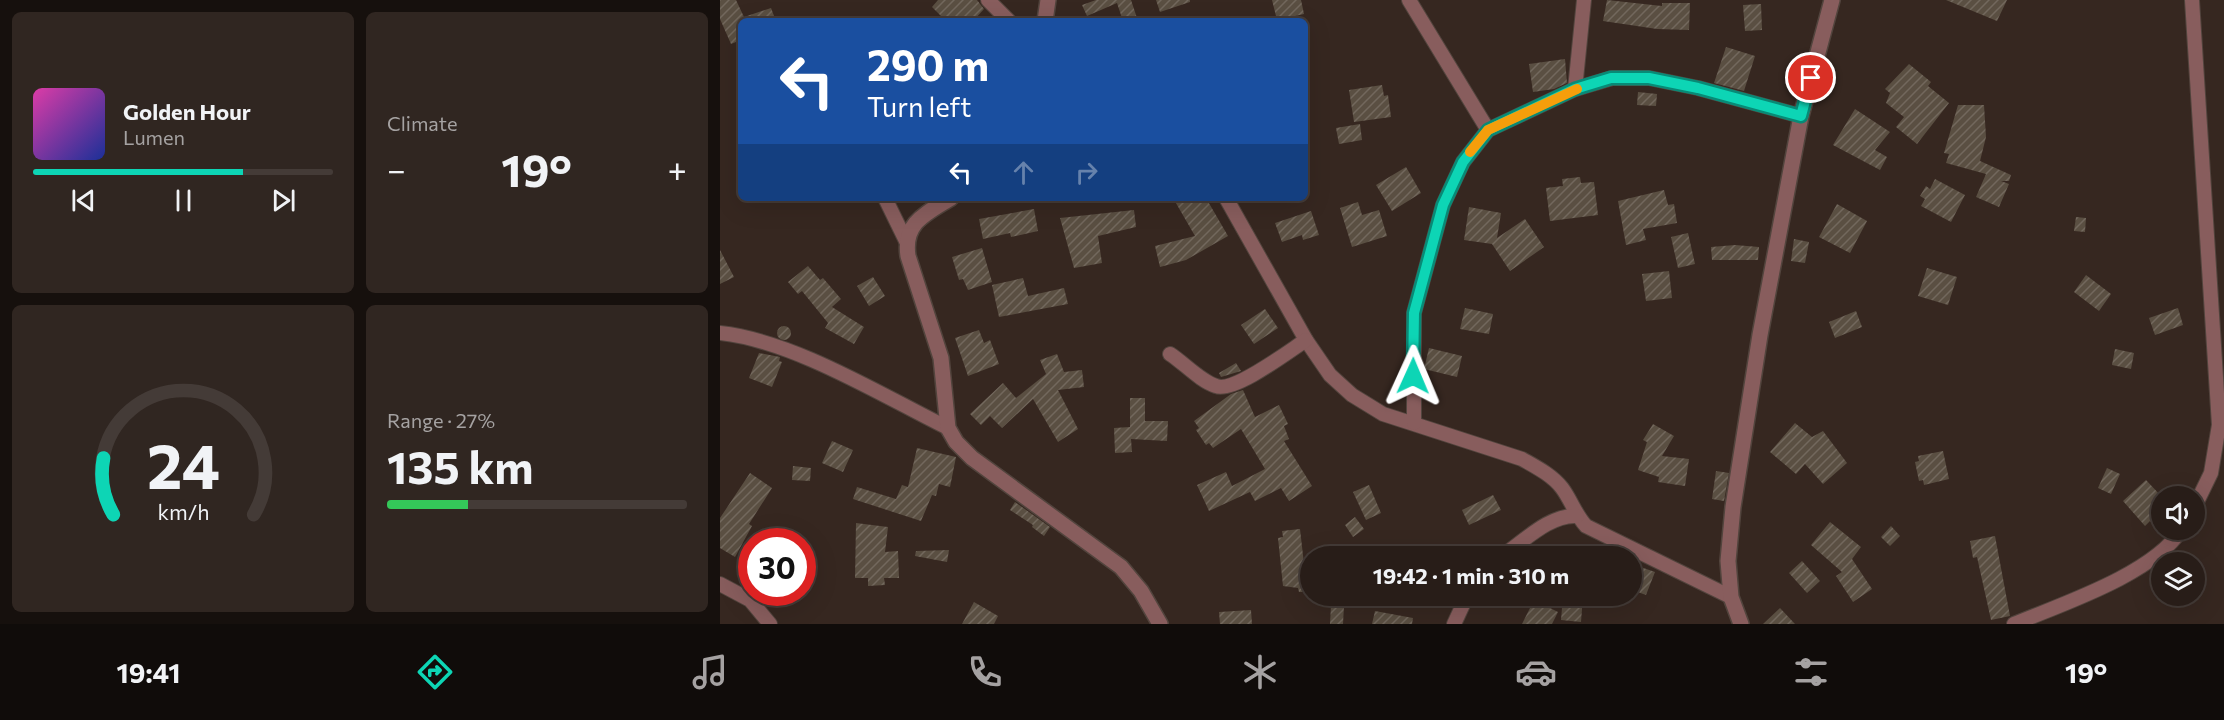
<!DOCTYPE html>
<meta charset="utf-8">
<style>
:root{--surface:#281d18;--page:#302621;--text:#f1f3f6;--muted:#a5a2a2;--line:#443b37;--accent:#0dd5b5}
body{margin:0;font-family:Commissioner,sans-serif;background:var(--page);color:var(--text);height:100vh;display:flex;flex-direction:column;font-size:22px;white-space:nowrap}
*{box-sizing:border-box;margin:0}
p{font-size:20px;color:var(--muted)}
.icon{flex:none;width:33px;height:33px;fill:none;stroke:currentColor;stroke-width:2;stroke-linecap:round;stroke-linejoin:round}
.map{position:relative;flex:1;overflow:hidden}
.panel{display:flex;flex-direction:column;gap:12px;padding:12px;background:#16100d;width:720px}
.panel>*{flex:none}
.guide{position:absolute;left:18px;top:18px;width:570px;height:183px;border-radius:9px;box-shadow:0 6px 24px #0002,0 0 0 2px var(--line);background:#1a4fa0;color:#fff;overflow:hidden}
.tools{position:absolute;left:1431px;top:486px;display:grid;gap:12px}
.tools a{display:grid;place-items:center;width:54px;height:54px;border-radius:50%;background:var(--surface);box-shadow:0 6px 24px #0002,0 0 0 2px var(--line);font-size:30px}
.speed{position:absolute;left:18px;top:528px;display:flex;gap:12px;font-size:30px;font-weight:700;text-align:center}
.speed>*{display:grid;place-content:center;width:78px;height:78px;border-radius:50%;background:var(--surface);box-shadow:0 6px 24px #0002,0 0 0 2px var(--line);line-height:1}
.speed .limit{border:9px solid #d22;background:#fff;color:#111}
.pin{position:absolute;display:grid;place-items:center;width:51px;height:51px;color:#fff;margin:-26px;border:3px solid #fff;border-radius:50%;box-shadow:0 2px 6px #0007}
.me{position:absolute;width:66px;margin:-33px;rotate:1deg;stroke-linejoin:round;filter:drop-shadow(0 0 4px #0008)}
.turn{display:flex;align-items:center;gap:21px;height:126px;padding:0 30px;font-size:27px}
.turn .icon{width:78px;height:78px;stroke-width:2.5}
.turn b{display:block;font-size:42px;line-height:51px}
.lanes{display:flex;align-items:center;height:57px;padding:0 30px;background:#0003;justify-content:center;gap:30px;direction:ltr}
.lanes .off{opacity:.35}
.big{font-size:45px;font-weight:700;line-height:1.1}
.panel .widget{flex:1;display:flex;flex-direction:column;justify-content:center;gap:9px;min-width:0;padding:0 21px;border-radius:9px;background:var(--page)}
.panel .dial{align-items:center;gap:0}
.dial svg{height:156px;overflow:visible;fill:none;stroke:var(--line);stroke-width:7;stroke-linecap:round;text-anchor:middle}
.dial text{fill:var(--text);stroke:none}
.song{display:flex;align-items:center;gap:18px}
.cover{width:72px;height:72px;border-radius:9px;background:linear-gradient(135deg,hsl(320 70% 55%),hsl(230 70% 35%))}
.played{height:6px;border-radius:3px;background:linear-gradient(90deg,var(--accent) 70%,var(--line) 70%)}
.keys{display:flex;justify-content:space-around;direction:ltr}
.heat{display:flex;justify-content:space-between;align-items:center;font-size:33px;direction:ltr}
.charge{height:9px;border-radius:4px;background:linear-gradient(90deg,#34c759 27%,var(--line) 0)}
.panel .tiles{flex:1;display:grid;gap:12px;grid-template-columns:repeat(2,1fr)}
.trip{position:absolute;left:580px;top:546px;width:342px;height:60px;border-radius:30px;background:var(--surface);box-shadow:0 6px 24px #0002,0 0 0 2px var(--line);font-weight:700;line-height:60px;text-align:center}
.menu{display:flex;height:96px;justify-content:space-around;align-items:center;background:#100c0a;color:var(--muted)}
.menu .icon{width:42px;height:42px}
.menu .active{color:var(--accent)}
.menu b{font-size:27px;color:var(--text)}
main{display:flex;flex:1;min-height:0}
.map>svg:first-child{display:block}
.building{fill:url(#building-hatch)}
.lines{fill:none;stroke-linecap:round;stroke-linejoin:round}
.minor-casing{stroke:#52443d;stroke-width:16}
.tertiary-casing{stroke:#52443d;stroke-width:18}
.minor{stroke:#885d5d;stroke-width:14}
.tertiary{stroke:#885d5d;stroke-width:15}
.route-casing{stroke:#088a76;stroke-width:15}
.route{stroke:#0dd5b5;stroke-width:10}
.slow{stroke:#f59e0b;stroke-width:10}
</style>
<main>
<section class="panel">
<div class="tiles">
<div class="widget">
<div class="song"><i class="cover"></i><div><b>Golden Hour</b><p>Lumen</p></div></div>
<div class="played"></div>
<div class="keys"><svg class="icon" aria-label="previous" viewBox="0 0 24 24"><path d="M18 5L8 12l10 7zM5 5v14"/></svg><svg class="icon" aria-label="pause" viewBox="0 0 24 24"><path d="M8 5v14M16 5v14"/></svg><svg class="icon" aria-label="next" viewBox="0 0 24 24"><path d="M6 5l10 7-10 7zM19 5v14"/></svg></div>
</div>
<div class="widget"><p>Climate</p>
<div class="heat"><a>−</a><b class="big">19°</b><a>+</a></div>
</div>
<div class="widget dial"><svg viewBox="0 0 100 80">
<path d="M14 69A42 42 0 1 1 86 69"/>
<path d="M14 69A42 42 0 0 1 9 40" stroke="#0dd5b5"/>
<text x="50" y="56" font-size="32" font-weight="700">24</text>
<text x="50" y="72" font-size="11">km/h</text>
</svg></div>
<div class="widget"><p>Range · 27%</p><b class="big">135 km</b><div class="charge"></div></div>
</div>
</section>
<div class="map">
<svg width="1504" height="624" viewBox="0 0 1504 624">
<defs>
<pattern id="building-hatch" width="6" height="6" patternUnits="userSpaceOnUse" patternTransform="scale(1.5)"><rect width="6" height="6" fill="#5a4f42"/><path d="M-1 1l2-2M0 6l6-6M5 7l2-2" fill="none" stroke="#72685d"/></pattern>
</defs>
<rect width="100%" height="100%" fill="#362720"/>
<g class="building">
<polygon points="0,0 16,0 24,17 51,8 56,21 21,21 21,40 11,44 0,19"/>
<polygon points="218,0 257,0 264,9 253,21 226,21 212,7"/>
<polygon points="376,0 411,0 418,21 403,21 397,3 367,16 362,5"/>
<polygon points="436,0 470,0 470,2 440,12"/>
<polygon points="552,0 581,0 584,14 557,20"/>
<polygon points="887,0 942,6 942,3 970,3 969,30 937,29 883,21"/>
<polygon points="1226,0 1287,0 1277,21"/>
<polygon points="1041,4 1042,30 1025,31 1023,5"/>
<polygon points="1006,47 1035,56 1024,91 994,83"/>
<polygon points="845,59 847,83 834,89 813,92 809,64"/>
<polygon points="1189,64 1211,82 1208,86 1229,103 1197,144 1176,127 1184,117 1166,103 1170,93 1165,89"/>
<polygon points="662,85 664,96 668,95 671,117 634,122 629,90"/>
<polygon points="918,92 937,94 936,106 917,105"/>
<polygon points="1238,105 1264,105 1266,137 1260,161 1291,175 1289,181 1281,181 1289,184 1279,207 1256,197 1266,174 1226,163 1229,154 1224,153"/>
<polygon points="1135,109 1170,132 1155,150 1167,157 1160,170 1113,145"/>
<polygon points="640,124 642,140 619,144 616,128"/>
<polygon points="686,167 701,193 672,211 656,185"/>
<polygon points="860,177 861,183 874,182 878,215 830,221 826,188 843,186 842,179"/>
<polygon points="1215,179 1245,195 1231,222 1201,206 1205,199 1200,196 1206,186 1210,189"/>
<polygon points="944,190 948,205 954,204 957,223 923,229 926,240 906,245 898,201"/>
<polygon points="453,198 486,198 508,236 466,260 440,267 435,246 475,236"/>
<polygon points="638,202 642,215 659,210 667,236 632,247 620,208"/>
<polygon points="1117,204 1147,221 1130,253 1099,237"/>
<polygon points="749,207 781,213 777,238 805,219 824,247 790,271 772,244 744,240"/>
<polygon points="314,209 318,231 291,237 290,233 263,239 259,219"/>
<polygon points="414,210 416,227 378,236 382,263 354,268 340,218"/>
<polygon points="591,211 599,235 583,240 582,235 562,242 555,223"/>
<polygon points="1356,217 1366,218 1365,232 1354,231"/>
<polygon points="968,233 975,264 958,268 951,237"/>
<polygon points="1074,239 1089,242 1085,263 1071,261"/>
<polygon points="1015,245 1039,247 1038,260 992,260 991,247"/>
<polygon points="262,248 272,282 248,290 243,279 239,280 232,257"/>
<polygon points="0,250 14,277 0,284"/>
<polygon points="88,266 100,280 103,278 121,299 112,307 144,327 134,344 105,328 108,323 82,291 78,294 68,282"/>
<polygon points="1207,268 1237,277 1228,305 1198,296"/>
<polygon points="949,271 952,298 926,301 922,274"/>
<polygon points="1366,275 1391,294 1379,311 1354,292"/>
<polygon points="153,277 165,296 149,306 137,286"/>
<polygon points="303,278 308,296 344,288 348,304 279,317 272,285"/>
<polygon points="745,308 773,314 769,334 740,329"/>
<polygon points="1458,308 1463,325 1435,335 1429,318"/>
<polygon points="545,309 558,328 534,344 521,325"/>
<polygon points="1136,311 1142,327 1115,338 1109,322"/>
<circle cx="64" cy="333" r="7"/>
<polygon points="259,330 264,343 270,340 279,364 248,376 235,338"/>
<polygon points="709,348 742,356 737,377 704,369"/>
<polygon points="1395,349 1414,353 1411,369 1392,365"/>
<polygon points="39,353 60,357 59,361 62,362 52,387 29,378"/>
<polygon points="337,354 344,372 362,370 364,387 338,390 358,429 338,442 313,399 282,428 270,416 261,425 250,414 283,383 296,398 326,374 320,360"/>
<polygon points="516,363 521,371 501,377 499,373"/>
<polygon points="523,390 535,417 559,405 568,424 564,426 569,439 564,441 592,486 569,501 561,488 535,501 530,492 489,511 477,485 506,472 512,486 545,469 521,429 493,448 489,443 486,445 476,430 479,428 474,421 511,394"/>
<polygon points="410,398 425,398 425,421 448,421 447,441 411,439 412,452 395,453 394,428 410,427"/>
<polygon points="1075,423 1092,437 1103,431 1127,463 1103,484 1085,464 1076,474 1050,452"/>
<polygon points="933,424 954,436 942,456 969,459 965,486 938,482 939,477 918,470 927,442 923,440"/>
<polygon points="112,441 133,450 123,472 102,463"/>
<polygon points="197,448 236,457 230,487 219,484 216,496 212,495 201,521 133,499 137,487 176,499 182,485 188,487"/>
<polygon points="1223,451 1229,479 1204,485 1203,480 1199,481 1195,462 1199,461 1198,456"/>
<polygon points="73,466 91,468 90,481 72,480"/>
<polygon points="1387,468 1400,474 1391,494 1378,488"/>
<polygon points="996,471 1009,473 1004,501 992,499"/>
<polygon points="30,473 52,488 29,524 32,526 15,557 0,548 0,518"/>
<polygon points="1426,480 1442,497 1442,520 1435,526 1430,521 1425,526 1403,501"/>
<polygon points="649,485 661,513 646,520 633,492"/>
<polygon points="773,495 781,510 749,525 742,510"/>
<polygon points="295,502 330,527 324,536 312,527 313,525 290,510"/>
<polygon points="635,517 644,529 633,537 625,525"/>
<polygon points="1110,522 1141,547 1132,559 1152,589 1133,602 1116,576 1122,572 1091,545"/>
<polygon points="136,523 168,527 165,552 178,551 179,578 164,578 165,585 148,586 148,578 135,578"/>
<polygon points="1171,526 1180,536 1170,546 1161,537"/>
<polygon points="580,529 584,564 591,564 591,592 579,592 578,588 563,586 558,538 563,537 562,531"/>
<polygon points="1275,536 1290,616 1271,620 1257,557 1253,558 1250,541"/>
<polygon points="229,550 227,562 195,556 196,551"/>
<polygon points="1082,561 1100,581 1087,593 1069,573"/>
<polygon points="912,564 935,572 926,595 912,590"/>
<polygon points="843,596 863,596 861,622 841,620"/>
<polygon points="814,600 838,612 832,624 802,624"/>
<polygon points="254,602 278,616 274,624 242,624"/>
<polygon points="611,605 624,606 623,624 610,624"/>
<polygon points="1060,608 1075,624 1043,624"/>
<polygon points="531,610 532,624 500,624 499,612"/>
<polygon points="655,611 693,618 692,624 652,624"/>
</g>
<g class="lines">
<g class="minor-casing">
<g id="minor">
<polyline points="268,0 289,21"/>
<polyline points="689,0 768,130"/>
<polyline points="1472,0 1499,425 1491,473 1474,508"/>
<polyline points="855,89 864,0"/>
<polyline points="165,198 186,241"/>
<path d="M506 198 586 340 610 375 632 395 663 414 802 459C816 467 832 475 842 488 851 500 855 514 866 526L1011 597"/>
<path d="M0 333C74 341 161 395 228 428"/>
<path d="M450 354C464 363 480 381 496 386 514 393 569 351 586 340"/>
<polyline points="694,423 694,313 723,205 743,162 768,130 855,89 892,78 929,78 978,88 1081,116"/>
<path d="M782 556C803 542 830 514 857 516"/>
<polyline points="0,584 30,600 50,624"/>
<polyline points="734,624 747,596"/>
<path d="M1294 624C1342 604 1433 574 1461 530"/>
</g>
</g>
<g class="tertiary-casing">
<g id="tertiary">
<polyline points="325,21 328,0"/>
<path d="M231 198C205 214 183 223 188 256L221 358 228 428 236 442 252 458 401 567 421 591 440 624"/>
<polyline points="1021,624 1011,597 1008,561 1013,507 1040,335 1081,116 1112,0"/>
</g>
</g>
<use href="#minor" class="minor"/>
<use href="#tertiary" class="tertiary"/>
</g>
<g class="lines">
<g class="route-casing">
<polyline id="route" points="693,376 694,313 723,205 743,162 768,130 855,89 891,78 929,78 978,88 1081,116 1091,78"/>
</g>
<use href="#route" class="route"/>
<polyline class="slow" points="750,152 768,130 857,89"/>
</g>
</svg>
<div class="tools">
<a><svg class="icon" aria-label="sound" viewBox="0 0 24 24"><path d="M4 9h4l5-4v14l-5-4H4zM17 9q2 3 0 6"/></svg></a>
<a><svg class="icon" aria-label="layers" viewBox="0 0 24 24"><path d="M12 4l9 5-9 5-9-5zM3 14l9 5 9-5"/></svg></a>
</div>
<div class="speed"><div class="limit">30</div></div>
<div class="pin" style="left:1091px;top:78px;background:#d93025"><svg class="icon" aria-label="arrive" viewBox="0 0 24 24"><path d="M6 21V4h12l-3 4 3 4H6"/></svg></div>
<svg class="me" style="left:693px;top:376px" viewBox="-20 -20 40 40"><path d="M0-17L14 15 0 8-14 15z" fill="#0dd5b5" stroke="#fff" stroke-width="4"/></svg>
<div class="trip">19:42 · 1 min · 310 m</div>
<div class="guide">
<div class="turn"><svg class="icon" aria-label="left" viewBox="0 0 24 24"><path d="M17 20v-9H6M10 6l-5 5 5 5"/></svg><div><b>290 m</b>Turn left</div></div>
<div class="lanes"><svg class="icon" aria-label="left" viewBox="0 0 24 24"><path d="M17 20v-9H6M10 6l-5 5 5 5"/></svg><svg class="icon off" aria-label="ahead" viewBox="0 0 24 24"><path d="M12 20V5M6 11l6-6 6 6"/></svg><svg class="icon off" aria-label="right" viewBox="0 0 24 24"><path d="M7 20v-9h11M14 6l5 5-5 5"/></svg></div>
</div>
</div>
</main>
<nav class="menu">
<b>19:41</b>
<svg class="icon active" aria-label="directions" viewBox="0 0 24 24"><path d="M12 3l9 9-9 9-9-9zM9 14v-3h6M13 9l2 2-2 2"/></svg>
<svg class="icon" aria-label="music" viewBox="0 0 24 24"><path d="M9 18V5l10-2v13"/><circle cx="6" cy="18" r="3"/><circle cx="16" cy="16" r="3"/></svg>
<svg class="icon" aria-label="phone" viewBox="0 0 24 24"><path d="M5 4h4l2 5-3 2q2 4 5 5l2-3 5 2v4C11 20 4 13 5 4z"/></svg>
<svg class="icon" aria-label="climate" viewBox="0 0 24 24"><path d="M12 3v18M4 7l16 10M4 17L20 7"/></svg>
<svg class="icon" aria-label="car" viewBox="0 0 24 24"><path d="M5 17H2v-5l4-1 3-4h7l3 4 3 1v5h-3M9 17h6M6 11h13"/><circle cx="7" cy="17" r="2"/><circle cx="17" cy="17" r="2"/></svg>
<svg class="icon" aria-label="filters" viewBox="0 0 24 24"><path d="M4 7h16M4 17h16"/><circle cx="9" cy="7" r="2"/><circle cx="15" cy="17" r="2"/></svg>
<b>19°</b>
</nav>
